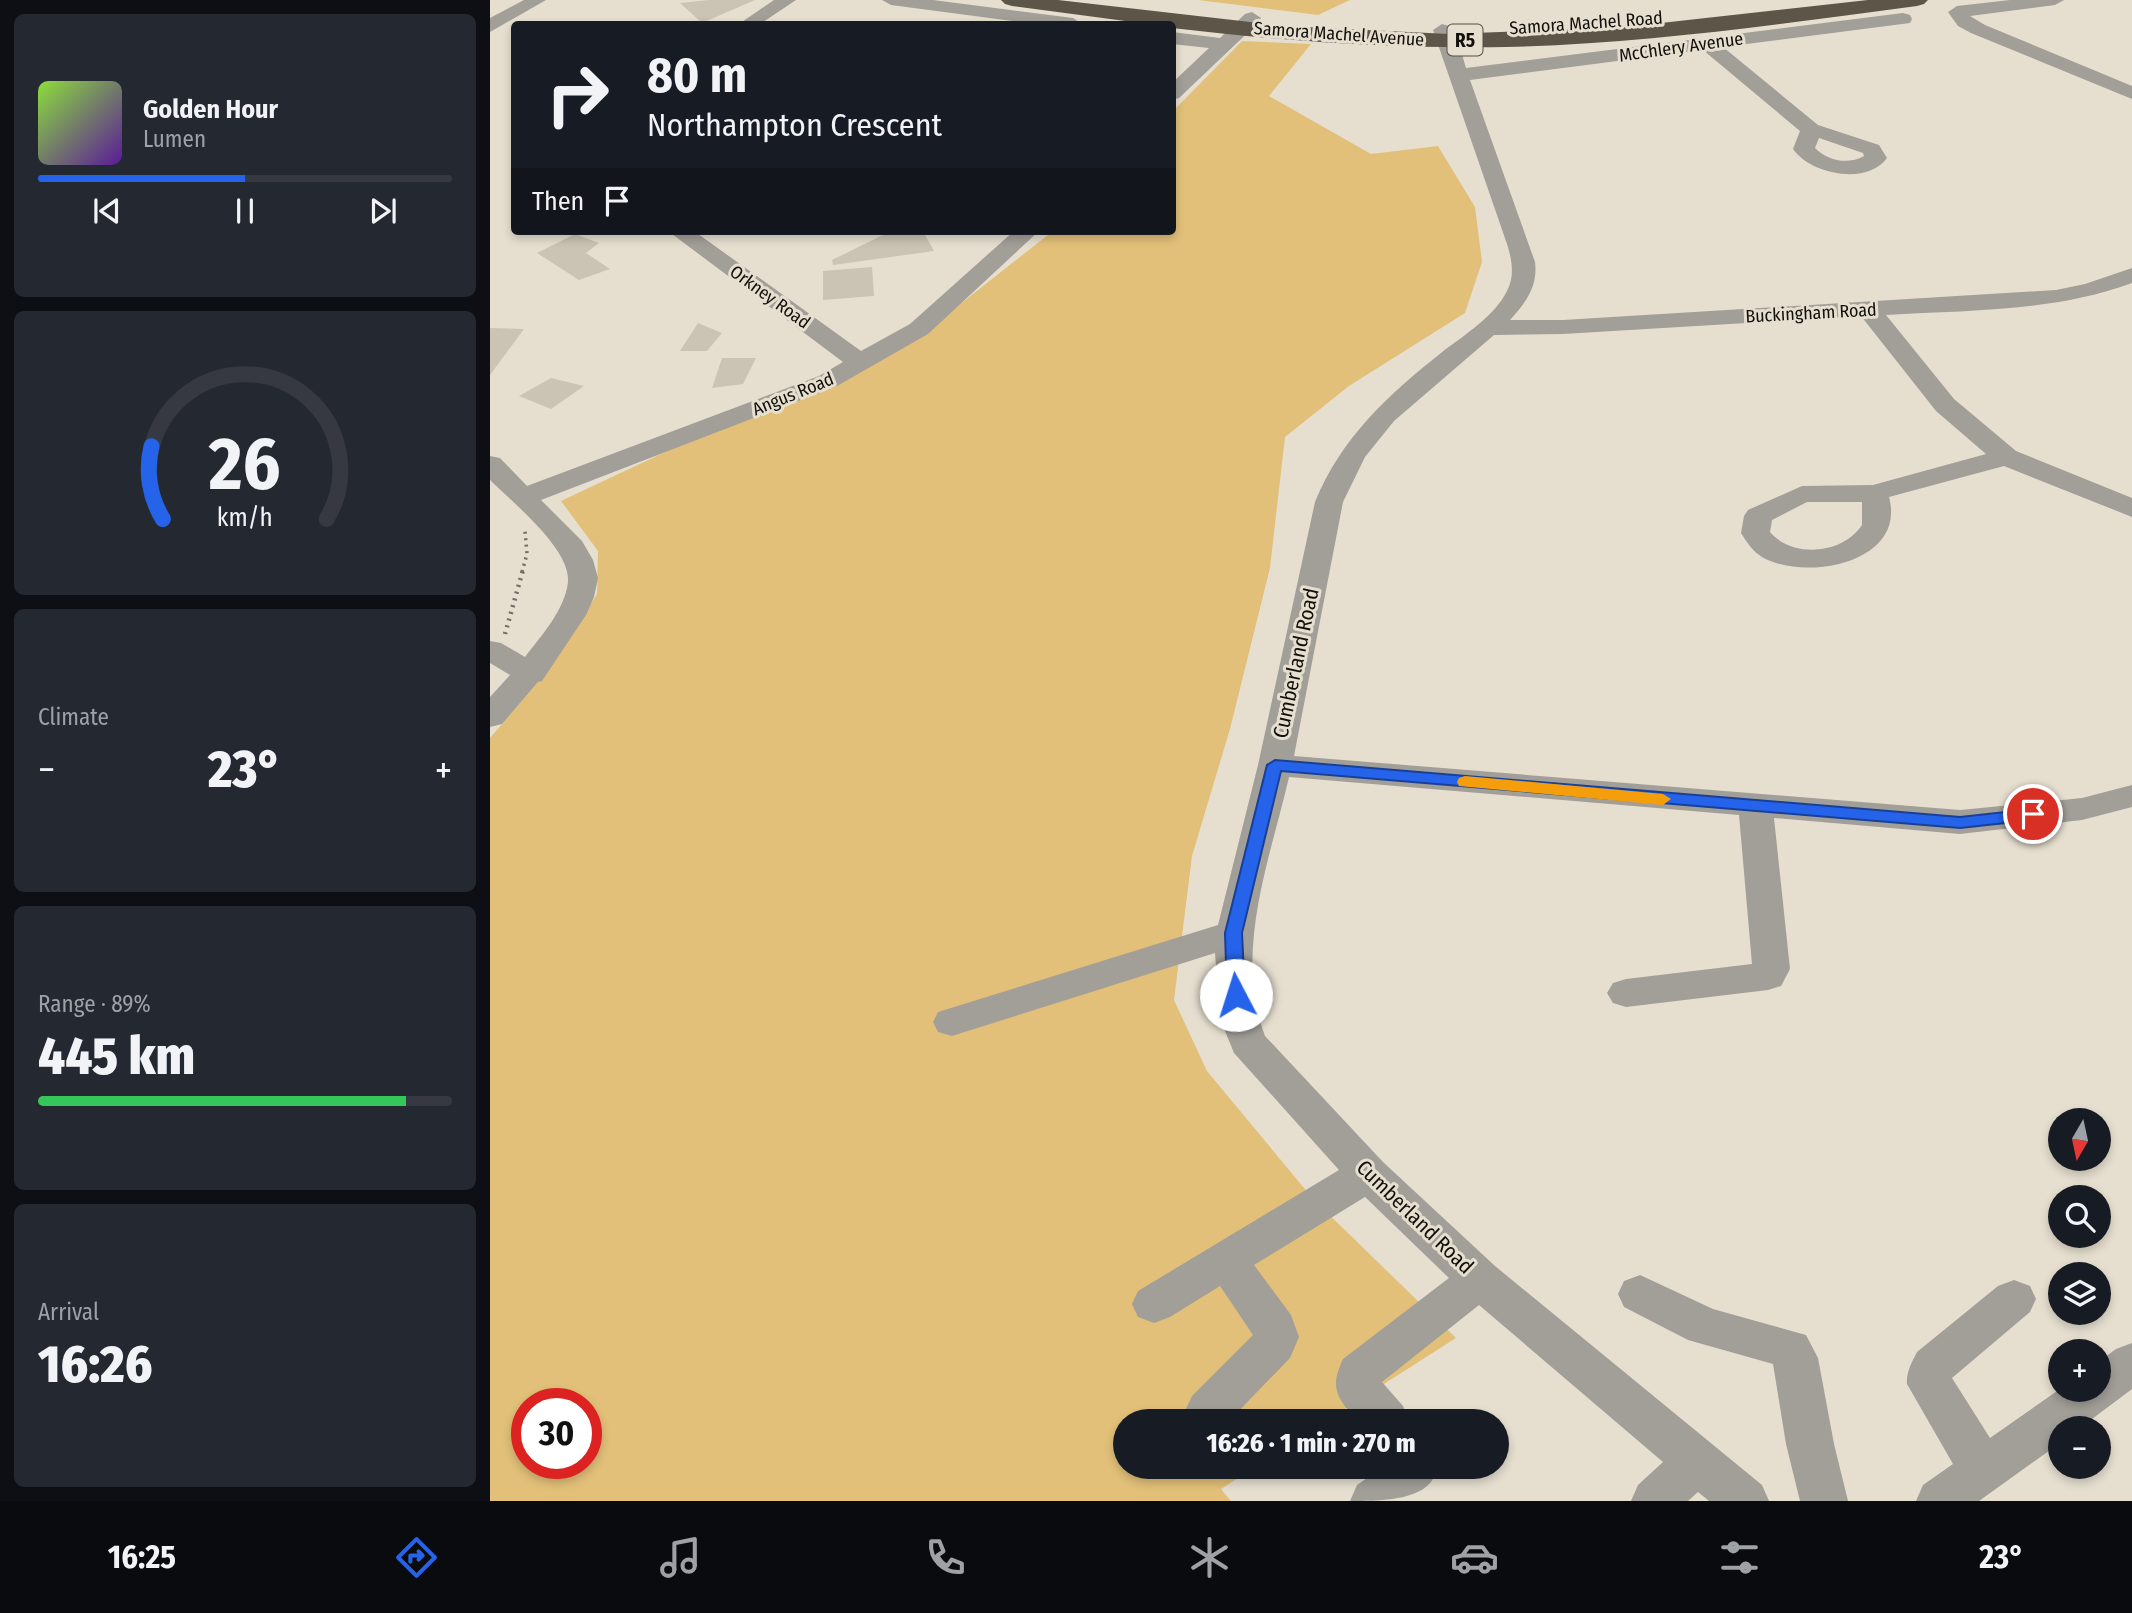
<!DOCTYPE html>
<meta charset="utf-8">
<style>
:root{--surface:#171b24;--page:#242831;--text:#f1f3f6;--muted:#9ea1a6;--line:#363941;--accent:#2563eb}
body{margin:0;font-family:"Fira Sans Condensed",sans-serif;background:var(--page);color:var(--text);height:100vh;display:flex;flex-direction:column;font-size:26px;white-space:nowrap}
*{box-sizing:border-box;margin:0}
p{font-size:23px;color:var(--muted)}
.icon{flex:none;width:38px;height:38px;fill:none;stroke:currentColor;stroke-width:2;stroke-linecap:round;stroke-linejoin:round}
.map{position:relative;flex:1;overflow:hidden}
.drawer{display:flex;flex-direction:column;gap:14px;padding:14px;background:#0d0f14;width:490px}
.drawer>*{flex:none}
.guide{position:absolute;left:21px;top:21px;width:665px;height:214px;border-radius:7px;box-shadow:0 4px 10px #0003;background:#171b24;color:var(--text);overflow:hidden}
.needle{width:46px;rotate:189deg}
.buttons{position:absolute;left:1558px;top:1108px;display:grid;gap:14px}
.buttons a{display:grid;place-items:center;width:63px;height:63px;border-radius:50%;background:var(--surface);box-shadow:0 4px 10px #0003;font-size:35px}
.speed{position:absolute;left:21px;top:1388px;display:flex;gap:14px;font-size:35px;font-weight:700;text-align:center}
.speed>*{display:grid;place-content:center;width:91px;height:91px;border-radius:50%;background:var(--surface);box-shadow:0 4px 10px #0003;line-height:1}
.speed .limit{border:10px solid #d22;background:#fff;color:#111}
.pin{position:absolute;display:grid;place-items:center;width:60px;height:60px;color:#fff;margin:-30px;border:4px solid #fff;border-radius:50%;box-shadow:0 2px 7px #0007}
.me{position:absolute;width:77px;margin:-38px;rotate:355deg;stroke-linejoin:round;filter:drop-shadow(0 0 5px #0008)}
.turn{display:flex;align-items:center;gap:24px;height:147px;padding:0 21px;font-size:32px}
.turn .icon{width:91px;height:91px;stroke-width:2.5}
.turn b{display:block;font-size:49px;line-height:60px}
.then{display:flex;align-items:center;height:66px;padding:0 21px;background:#0003;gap:14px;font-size:26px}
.big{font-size:52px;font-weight:800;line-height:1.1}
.drawer .card{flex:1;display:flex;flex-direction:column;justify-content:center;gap:10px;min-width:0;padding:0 24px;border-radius:10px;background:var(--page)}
.drawer .dial{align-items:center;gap:0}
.dial svg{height:182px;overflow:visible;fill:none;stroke:var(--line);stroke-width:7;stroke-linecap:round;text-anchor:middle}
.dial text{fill:var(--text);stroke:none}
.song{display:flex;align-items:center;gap:21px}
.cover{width:84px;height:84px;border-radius:10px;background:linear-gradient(135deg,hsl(90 70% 55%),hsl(270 70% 35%))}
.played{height:7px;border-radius:4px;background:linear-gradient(90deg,var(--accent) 50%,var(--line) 50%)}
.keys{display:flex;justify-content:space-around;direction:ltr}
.heat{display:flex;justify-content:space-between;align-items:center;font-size:38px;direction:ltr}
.charge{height:10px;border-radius:5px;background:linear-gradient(90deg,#34c759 89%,var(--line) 0)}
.trip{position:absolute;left:623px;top:1409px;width:396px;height:70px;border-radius:35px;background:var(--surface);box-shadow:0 4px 10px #0003;font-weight:800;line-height:70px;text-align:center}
.tab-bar{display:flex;height:112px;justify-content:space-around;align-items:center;background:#090b0e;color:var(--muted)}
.tab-bar .icon{width:49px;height:49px}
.tab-bar .current{color:var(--accent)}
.tab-bar b{font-size:32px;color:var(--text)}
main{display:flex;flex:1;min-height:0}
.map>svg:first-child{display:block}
.green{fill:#e2c079;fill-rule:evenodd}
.building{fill:#cbc4b5}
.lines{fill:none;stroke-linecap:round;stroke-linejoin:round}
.path-far1{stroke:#736f65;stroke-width:3.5;stroke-dasharray:2 4.5;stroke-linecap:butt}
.path{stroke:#736f65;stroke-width:4.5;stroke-dasharray:2 5;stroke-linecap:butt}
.minor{fill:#a29e98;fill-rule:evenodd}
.highway{fill:#5c5548;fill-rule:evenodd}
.route{fill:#2563eb;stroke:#184099;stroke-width:2}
.slow{fill:#f59e0b}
.labels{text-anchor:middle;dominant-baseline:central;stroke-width:6;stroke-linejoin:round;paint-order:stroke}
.far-street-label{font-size:18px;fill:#12100b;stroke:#e6dfd0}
.shield{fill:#e6dfd0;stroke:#524e46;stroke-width:2}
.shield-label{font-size:19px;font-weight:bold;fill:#12100b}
.street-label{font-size:21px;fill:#12100b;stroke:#e6dfd0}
</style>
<main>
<section class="drawer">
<div class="card">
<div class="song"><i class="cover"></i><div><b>Golden Hour</b><p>Lumen</p></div></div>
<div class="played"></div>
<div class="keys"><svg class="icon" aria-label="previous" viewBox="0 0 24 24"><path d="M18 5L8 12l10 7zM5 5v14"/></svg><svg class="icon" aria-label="pause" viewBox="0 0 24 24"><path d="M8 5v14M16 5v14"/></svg><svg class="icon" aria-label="next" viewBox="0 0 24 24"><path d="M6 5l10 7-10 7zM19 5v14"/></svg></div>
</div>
<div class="card dial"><svg viewBox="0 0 100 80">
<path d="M14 69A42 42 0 1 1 86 69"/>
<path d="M14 69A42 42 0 0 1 9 37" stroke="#2563eb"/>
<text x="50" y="56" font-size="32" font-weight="700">26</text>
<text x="50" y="72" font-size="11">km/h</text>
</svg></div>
<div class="card"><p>Climate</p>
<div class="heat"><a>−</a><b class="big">23°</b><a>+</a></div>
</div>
<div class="card"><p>Range · 89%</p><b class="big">445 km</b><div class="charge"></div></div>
<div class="card"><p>Arrival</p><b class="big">16:26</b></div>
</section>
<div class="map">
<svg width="1642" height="1501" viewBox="0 0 1642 1501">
<rect width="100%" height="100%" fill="#e6dfd0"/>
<g class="green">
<polygon points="708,0 860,0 828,15"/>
<path d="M752 41 821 44 779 96 881 154 948 146 985 207 992 262 975 313 859 386 795 437 780 568 740 729 702 856 684 1000 717 1071 824 1200 966 1338 836 1421H635V1466L765 1467 731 1489 741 1501H0V738L60 668 107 594 108 551 71 501 441 327 563 231H682L683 111ZM37 1404H96V1463H37Z"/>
</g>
<g class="building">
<polygon points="219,0 265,0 212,23 190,3"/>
<polygon points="401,231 433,231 444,251 343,265 342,260"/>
<polygon points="85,234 109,243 96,253 120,269 89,280 47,253"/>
<polygon points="382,267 384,296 333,300 333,271"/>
<polygon points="208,323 232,333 217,351 190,351"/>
<polygon points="0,328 34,329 0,375"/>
<polygon points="232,358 266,358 253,384 222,388"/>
<polygon points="61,378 94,386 61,409 29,396"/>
</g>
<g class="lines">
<polyline class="path-far1" points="32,572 37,554 35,531"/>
<polyline class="path" points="15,634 33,570"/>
<g class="minor">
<polygon points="34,0 56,0 0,32 0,18"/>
<polygon points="284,0 306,0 270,24 249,24"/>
<polygon points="392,0 443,0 583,18 592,24 544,24 401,5"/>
<polygon points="1520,0 1574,0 1565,5 1480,16 1495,25 1642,86 1642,99 1481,33 1468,26 1458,12 1467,6"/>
<polygon points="762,12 771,18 769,22 689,98 682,100 682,83 719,48 682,44 682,32 730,38 755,14"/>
<path d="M1413 13 1420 15 1422 19 1420 23 1233 47 1328 125 1389 145 1397 158C1377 186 1320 174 1303 149L1310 131 1213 50 980 80 1045 262C1048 286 1036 303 1020 320H1073L1566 290 1595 284 1642 268V283C1563 312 1479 310 1396 315L1464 399 1526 451 1642 498V517L1514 466 1399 497C1417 563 1315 582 1272 557 1263 552 1256 541 1251 533L1254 516 1258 510 1312 486 1383 485 1496 454 1446 411 1371 316 1073 334 1004 335 904 421 875 457 853 502 804 756 1470 810 1592 798 1642 785V807L1592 820 1470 834 1284 818 1300 969 1291 986 1278 990 1136 1007 1123 1003 1117 993 1123 983 1136 979 1262 964 1249 815 799 777C780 860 743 952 775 1036L893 1162 1005 1266 1272 1485 1279 1501H1219L1208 1492 1198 1501H1141L1148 1485 1173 1462 989 1305 892 1382 913 1406 919 1421H867C847 1397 839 1389 853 1359L959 1278 875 1197 764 1265 801 1315 809 1337 800 1358 739 1421H699L695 1411 702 1396 763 1335 730 1286 680 1317 664 1323 648 1317 642 1304 648 1291 849 1170 744 1053 730 1019 725 953 462 1036 448 1032 443 1022 448 1012 728 925 768 765 825 502C851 438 898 395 951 353 974 335 1004 317 1017 291 1025 276 1022 260 1017 244L943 30 952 24 959 26 968 41 976 68ZM1329 138 1373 153 1374 156C1358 165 1338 161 1325 148ZM1317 502H1372V525C1352 555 1302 558 1280 532L1282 520Z"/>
<path d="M178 231H204L371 351 420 324 524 231H549L438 334 347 386 51 500 92 541 103 560 108 578 104 597 96 615 52 681 48 682 12 724 0 727V697L20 675 0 663V641L11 643 35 657C51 636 75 610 78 582 81 549 22 502 0 480V456L10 458 37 486 329 376 353 362Z"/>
<polygon points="1150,1275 1223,1309 1316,1335 1328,1358 1344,1444 1358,1501 1310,1501 1296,1444 1283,1364 1198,1340 1134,1307 1128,1294 1134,1281"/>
<path d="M1524 1280 1540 1286 1546 1299 1540 1312 1462 1378 1500 1438 1570 1389 1608 1390V1362L1626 1349 1642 1343V1389L1590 1428H1570V1443L1489 1501H1426L1433 1485 1463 1464 1417 1384C1416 1372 1422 1362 1427 1352L1508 1286Z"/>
<path d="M894 1466H946C946 1501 890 1501 860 1501L867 1485Z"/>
</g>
<path class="highway" d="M511 0H568L795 26 959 34 1135 27 1378 0H1438L1434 4 1427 6C1291 24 1153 44 1016 47 904 49 793 41 682 28V24H658L522 6 515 4Z"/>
</g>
<polygon class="route" points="785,760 1470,817 1543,809 1551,814 1543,820 1470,828 791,771 752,933 755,995 753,999 740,999 737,995 735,933 777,765"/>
<polygon class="slow" points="975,776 1173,794 1181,799 1173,805 969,786 967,782 969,778"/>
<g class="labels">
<g class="far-street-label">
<text transform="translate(1096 23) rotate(-4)">Samora Machel Road</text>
<text transform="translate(849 34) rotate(4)">Samora Machel Avenue</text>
<text transform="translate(1191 47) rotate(-8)">McChlery Avenue</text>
<text transform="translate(280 297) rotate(36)">Orkney Road</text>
<text transform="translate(1321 313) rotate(-3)">Buckingham Road</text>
<text transform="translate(303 394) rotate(-22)">Angus Road</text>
</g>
<rect class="shield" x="957.5" y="24.5" width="35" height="31" rx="5"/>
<g class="shield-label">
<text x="975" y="40">R5</text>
</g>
<g class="street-label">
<text transform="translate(806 663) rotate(-78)">Cumberland Road</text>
<text transform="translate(925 1217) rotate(44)">Cumberland Road</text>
</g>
</g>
</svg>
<div class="buttons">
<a><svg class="needle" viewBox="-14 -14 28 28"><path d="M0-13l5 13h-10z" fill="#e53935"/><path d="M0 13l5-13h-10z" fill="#9ea1a6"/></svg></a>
<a><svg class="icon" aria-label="search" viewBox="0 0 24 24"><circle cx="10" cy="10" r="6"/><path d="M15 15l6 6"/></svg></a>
<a><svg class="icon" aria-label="layers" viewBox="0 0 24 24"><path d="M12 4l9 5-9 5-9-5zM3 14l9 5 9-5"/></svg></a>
<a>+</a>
<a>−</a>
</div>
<div class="speed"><div class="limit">30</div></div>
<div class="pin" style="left:1543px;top:814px;background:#d93025"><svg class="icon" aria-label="arrive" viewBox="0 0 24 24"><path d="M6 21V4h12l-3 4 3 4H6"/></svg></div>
<svg class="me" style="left:746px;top:995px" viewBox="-20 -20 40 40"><circle r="19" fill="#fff"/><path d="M0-13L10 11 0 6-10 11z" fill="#2563eb"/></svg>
<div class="trip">16:26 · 1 min · 270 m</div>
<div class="guide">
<div class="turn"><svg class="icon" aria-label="right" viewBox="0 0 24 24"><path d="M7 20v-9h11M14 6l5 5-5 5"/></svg><div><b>80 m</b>Northampton Crescent</div></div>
<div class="then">Then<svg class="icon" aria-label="arrive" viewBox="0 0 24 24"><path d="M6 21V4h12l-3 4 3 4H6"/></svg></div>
</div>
</div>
</main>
<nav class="tab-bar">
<b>16:25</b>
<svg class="icon current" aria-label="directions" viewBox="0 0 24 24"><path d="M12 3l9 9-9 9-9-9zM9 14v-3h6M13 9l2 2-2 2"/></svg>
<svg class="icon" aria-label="music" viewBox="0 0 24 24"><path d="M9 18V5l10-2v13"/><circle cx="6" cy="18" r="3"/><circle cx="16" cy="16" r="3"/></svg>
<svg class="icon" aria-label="phone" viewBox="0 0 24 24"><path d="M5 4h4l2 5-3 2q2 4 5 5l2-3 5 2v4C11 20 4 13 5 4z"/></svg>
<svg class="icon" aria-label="climate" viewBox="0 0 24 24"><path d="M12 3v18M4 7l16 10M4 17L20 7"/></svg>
<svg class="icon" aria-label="car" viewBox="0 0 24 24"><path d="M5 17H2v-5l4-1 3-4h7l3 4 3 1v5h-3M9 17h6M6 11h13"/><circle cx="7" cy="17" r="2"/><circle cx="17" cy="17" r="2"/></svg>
<svg class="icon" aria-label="filters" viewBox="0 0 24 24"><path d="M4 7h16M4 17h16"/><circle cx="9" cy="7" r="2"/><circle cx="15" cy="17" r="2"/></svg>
<b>23°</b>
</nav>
